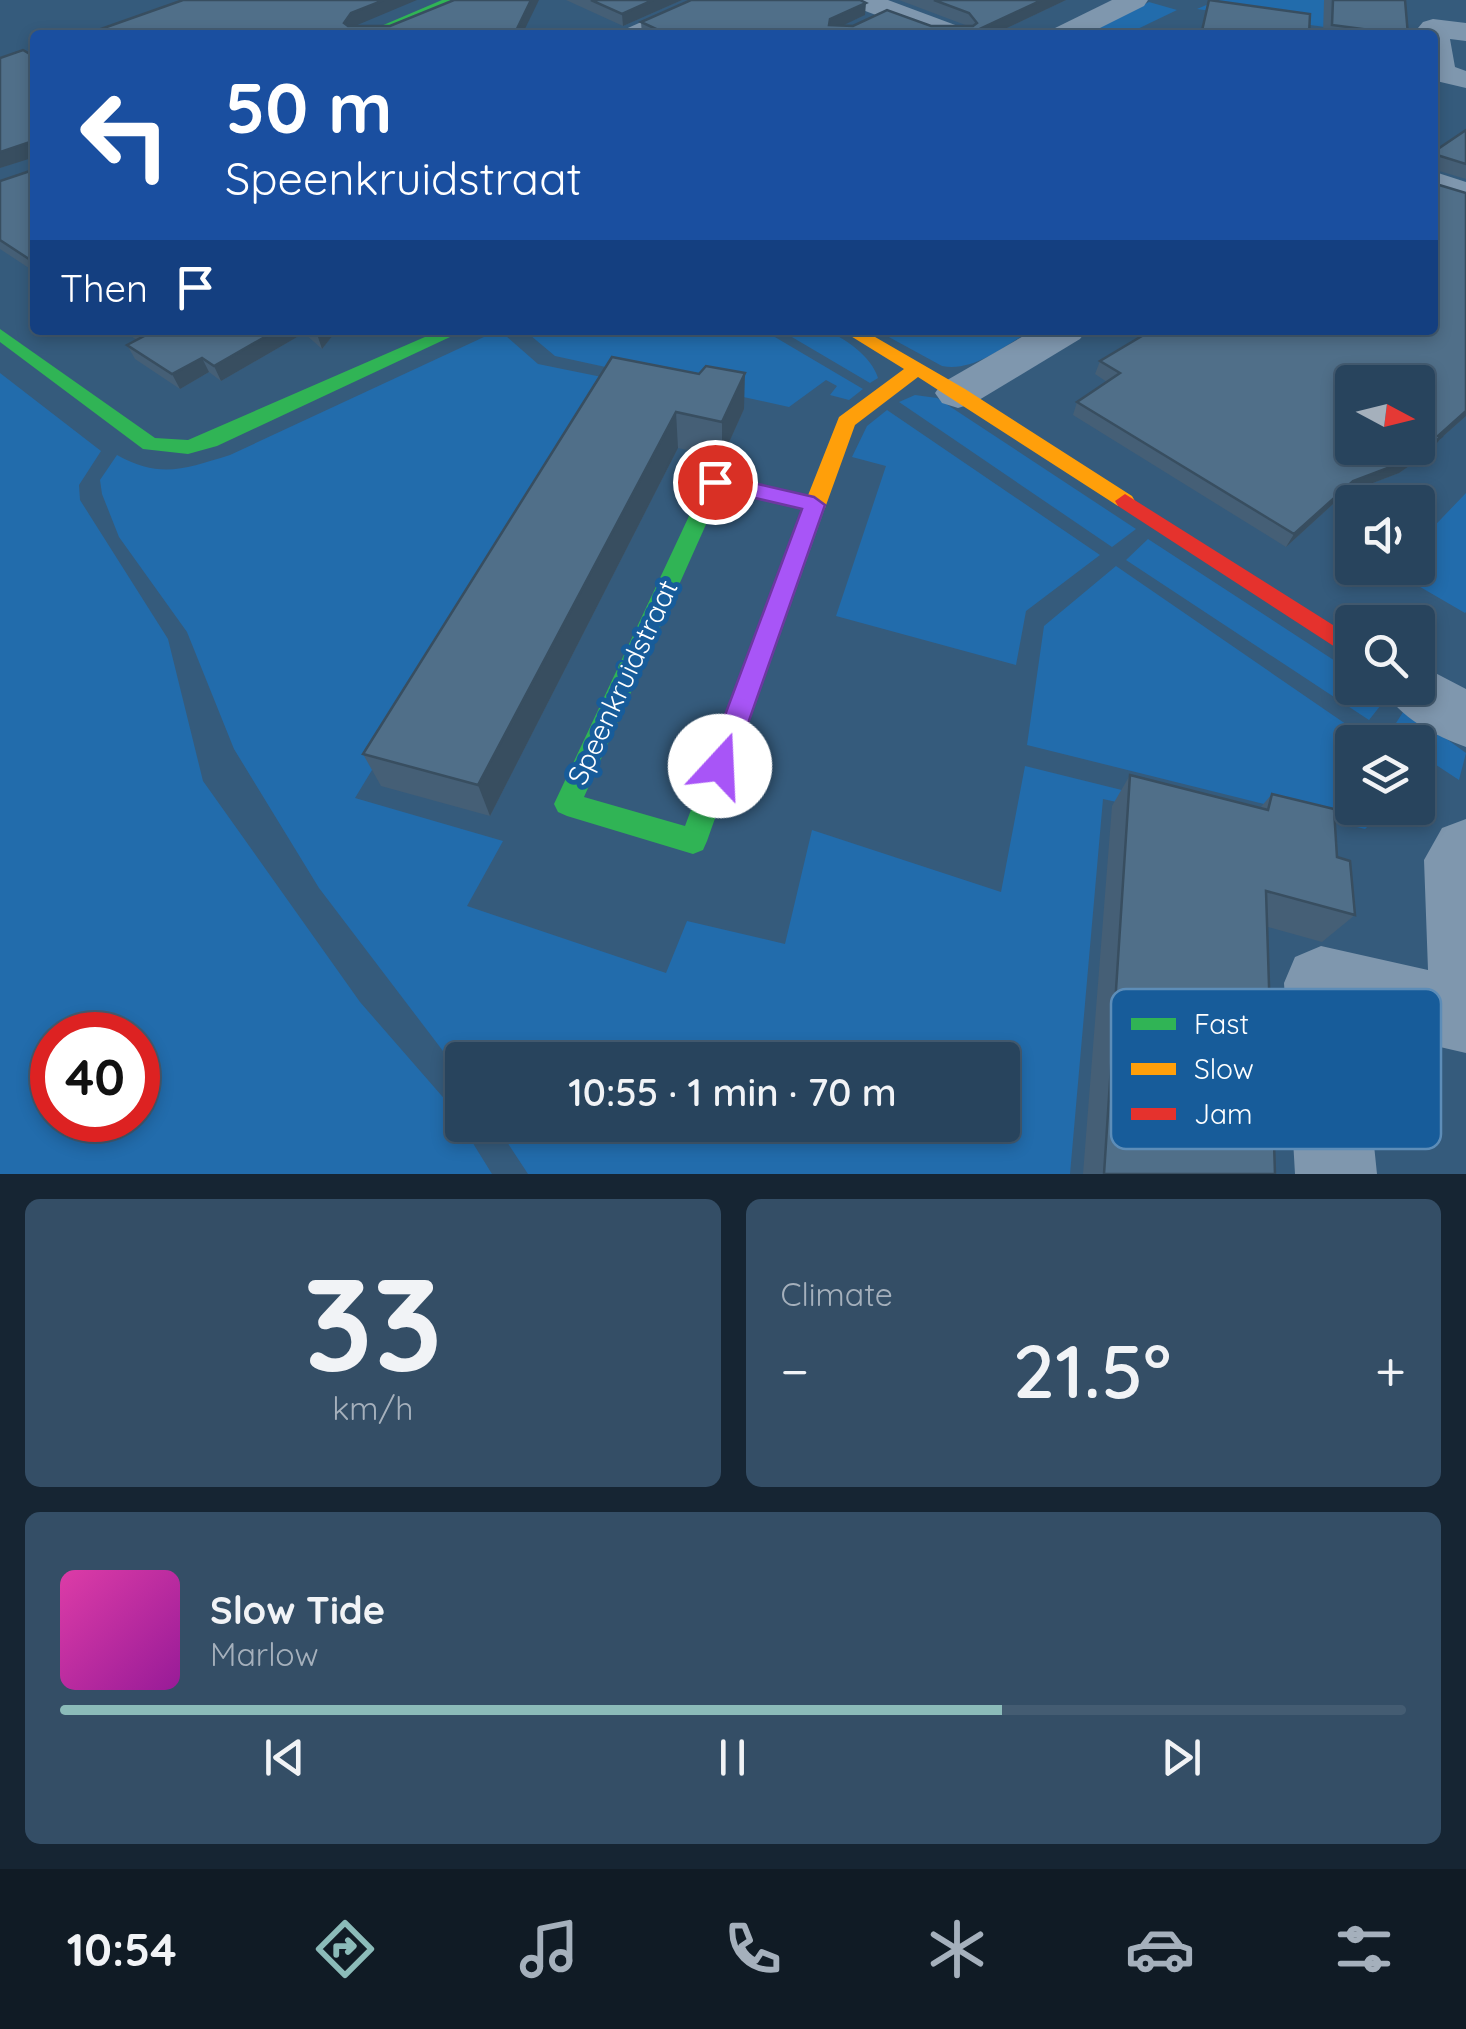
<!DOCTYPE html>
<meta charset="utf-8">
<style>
:root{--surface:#28445d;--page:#344e66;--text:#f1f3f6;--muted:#a5b0bc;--line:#445c72;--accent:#8bbbb9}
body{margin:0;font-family:Quicksand,sans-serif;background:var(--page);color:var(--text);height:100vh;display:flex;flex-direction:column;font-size:38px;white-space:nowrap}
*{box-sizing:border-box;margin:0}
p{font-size:32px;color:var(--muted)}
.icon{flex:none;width:55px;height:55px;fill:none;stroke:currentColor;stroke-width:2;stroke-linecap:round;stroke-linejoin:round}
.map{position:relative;height:1174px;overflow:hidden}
.side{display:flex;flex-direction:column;gap:25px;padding:25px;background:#162533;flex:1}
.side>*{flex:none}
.top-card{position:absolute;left:30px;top:30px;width:1408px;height:305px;border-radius:10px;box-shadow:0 5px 15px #0003,0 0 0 2px var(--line);background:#1a4fa0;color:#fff;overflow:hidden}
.needle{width:65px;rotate:97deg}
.controls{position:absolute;left:1335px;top:365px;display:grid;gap:20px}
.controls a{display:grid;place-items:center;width:100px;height:100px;border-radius:10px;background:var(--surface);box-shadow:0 5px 15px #0003,0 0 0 2px var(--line);font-size:50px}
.speed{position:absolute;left:30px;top:1012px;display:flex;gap:20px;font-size:50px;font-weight:700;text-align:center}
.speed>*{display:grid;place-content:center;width:130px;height:130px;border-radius:50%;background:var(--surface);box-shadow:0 5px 15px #0003,0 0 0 2px var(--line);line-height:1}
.speed .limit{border:15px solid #d22;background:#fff;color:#111}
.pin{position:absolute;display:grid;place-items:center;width:85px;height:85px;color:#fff;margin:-42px;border:5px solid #fff;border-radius:50%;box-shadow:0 2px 10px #0007}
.me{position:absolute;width:110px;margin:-55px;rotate:20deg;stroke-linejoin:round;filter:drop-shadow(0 0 8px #0008)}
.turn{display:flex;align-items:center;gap:35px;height:210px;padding:0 30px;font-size:45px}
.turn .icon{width:130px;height:130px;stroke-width:2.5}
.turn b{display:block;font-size:70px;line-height:85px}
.then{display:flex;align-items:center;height:95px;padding:0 30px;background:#0003;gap:20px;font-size:38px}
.big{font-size:75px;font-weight:600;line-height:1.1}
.side .card{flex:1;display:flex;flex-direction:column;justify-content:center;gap:15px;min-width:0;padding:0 35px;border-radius:15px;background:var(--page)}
.side .dial{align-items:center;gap:0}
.dial b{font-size:130px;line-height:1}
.song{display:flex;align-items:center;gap:30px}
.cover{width:120px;height:120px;border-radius:15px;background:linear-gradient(135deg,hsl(320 70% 55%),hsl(300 70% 35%))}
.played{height:10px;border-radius:5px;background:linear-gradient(90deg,var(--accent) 70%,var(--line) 70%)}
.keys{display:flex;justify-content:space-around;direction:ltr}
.heat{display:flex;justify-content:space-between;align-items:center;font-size:55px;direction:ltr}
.side .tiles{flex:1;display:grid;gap:25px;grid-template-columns:1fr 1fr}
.card:last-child{grid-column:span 2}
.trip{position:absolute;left:445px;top:1042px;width:575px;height:100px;border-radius:10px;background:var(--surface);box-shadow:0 5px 15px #0003,0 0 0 2px var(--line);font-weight:600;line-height:100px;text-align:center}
.dock{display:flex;height:160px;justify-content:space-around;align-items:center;background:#101b25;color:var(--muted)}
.dock .icon{width:70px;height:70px}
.dock .selected{color:var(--accent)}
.dock b{font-size:45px;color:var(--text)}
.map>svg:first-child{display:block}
.green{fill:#226cac;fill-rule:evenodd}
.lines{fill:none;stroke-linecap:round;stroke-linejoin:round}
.lane{fill:#7f97ae;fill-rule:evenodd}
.street{fill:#7f97ae;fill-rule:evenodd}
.fast{fill:#30b455;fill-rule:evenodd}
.slow{fill:#ff9f0a;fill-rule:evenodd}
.jam{fill:#e5322d;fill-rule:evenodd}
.wall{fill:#455f76}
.shaded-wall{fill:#384e60}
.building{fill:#506f89;stroke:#384e60;stroke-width:2.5;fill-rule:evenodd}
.route{fill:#a855f7;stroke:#6d37a1;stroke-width:2.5}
.labels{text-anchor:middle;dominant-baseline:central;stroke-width:10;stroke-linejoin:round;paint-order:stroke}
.street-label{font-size:28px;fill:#fff;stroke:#175c9a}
.key{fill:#175c9a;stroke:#5d8db8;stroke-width:2.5}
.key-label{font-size:28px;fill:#fff}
</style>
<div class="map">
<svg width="1466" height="1174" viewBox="0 0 1466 1174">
<rect width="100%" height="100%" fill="#355b7c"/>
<g class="green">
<polygon points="1218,0 1354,0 1381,35 1197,9"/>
<polygon points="1149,2 1177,10 1125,35 1085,35"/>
<path d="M499 330 538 364 651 387H604L355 798 503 841 467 906 666 973 687 921 785 944 812 830 1001 892 1025 766 1154 798 1153 810 1103 799 1070 1174H528L496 1125H1002V1060H462V1076L319 888 234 749 187 632 119 537 102 494 100 480 117 455C161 479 184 469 230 455Z"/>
<polygon points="524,330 763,330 863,389 849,400 830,395 837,386 826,380 789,407 555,356"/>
<path d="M780 330C793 330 811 327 822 330 844 336 872 357 878 378L870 383Z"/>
<path d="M876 330H1032C1004 346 975 372 942 366Z"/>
<path d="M0 373 101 451 79 485 80 500 168 639 203 781 360 1002 448 1103 492 1174H0ZM52 1035H138V1120H52Z"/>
<polygon points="915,395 937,398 1136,529 1112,547 899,402"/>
<polygon points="887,410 1100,555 1026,611 1016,665 836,616 886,466 852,457 867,426"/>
<polygon points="1466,493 1466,612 1465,613 1391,570 1418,568 1418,543"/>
<polygon points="1148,539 1352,672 1352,688 1376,688 1388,696 1369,720 1126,560"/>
<polygon points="1116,566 1372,742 1352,742 1352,808 1387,808 1365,829 1027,745 1044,626"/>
<polygon points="1405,709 1466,753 1459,780 1418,753 1418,742 1402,742 1389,734"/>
</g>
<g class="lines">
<polygon class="lane" points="691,0 710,0 632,35 612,35"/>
<g class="street">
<polygon points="848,0 888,0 966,29 971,35 929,35 852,6"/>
<polygon points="1112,0 1148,0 1144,6 1086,35 1048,35 1053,29"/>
<polygon points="1433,19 1466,23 1466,41 1450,39 1455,67 1466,71 1466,88 1432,80 1432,35 1419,35 1418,28 1423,22"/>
<polygon points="1432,171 1466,182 1466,206 1432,195"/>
<polygon points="1034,330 1087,330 1080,339 974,403 958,408 942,403 935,393 942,383"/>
<path d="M1418 664 1466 689V747C1436 736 1397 717 1384 688H1418Z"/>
<polygon points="1466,819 1466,1053 1362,1029 1377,1174 1295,1174 1284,983 1295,957 1321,946 1428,970 1424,860 1442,828"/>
</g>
<g class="fast">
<polygon points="442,0 458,0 377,35 360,35"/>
<polygon points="0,329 155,438 188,440 441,330 465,330 217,446 188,454 143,449 0,342"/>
<path d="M715 475 821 500 825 508 707 841 703 850 693 854 567 816 558 812 554 804 705 482ZM721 491 803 510 685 826 584 797Z"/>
</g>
<polygon class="slow" points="841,330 863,330 965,389 1132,496 1135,501 1132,506 1118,506 918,377 855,425 825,508 814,516 807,513 803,508 839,417 904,369"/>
<polygon class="jam" points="1125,494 1352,637 1352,658 1118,506 1115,501"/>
</g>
<g class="wall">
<polygon points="566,0 682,0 623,26"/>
<polygon points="899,0 1066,0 992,35 642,35 641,22 865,15 843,25 968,26"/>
<polygon points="1324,0 1405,0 1408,35 1323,35"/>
<polygon points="35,52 35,272 0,249 0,181 30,171 30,158 0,168 0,58"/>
<polygon points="1466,130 1466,179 1436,170 1436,184 1466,193 1466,416 1440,439 1431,451 1399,473 1344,494 1286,547 1073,415 1077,402 1107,382 1095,374 1100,361 1432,330 1432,153"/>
<polygon points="122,330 337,330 322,349 304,333 221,381 209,372 180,389 135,359 127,345 137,340"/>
<polygon points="612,357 744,409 722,458 678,448 490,816 381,786 363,754"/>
<polygon points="1130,775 1260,808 1272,794 1337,857 1355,915 1322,942 1268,927 1275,1174 1083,1174 1112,806"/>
</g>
<g class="shaded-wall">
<polygon points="384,0 417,0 355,26 347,35 344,23 351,13"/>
<polygon points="531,0 539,0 522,35 515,35"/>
<polygon points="653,0 682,0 623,26 622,14"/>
<polygon points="1042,0 1066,0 992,35 967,35"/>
<polygon points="866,3 865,15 829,32 830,19"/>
<polygon points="30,142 35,157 0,168 0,152"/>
<polygon points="277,330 303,330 304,333 221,381 214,366"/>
<polygon points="320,330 337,330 322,349 317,334"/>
<polygon points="202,358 209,372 180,389 172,374"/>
<polygon points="745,373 744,409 722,458 722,422"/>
<polygon points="1466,411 1466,416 1440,439 1431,451 1399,473 1344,494 1286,547 1294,534 1353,481 1438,436"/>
<polygon points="676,412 678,448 490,816 478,785"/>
</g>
<g class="building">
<polygon points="183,0 384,0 351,13 344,23 348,26 390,26 454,0 531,0 515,33 519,35 84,35"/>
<polygon points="591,0 653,0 622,14"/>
<polygon points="691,0 860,0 866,3 830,19 829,25 853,26 887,10 931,26 973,26 977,23 969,13 934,0 1042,0 967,35 669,35 641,22"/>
<polygon points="1209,0 1310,14 1309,35 1201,35"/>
<polygon points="1333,0 1405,0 1408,35 1332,25"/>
<polygon points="23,50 30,54 35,52 35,263 0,240 0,181 30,171 30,142 0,152 0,58"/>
<path d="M1466 130V164L1437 155 1436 184 1466 193V411L1438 436 1441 437 1409 460 1353 481 1294 534 1077 402 1120 373 1100 361 1152 330H1432V153ZM1352 382H1418V448H1352Z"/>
<polygon points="136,330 277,330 214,366 202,358 172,374 127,345 144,336"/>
<polygon points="612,357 699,374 706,366 745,373 722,422 676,412 478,785 363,754"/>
<polygon points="1130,775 1268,810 1272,794 1334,809 1337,857 1350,861 1355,915 1266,891 1275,1174 1104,1174"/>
</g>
<polygon class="route" points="715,474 814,497 825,505 733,766 729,774 720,778 710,774 706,766 802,509 708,487 705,482 708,477"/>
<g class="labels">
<g class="street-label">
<text transform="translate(622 682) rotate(-65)">Speenkruidstraat</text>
</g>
</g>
<rect x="1111" y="989" width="330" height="160" rx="15" class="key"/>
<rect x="1131" y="1018" width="45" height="12" fill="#30b455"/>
<rect x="1131" y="1063" width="45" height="12" fill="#ff9f0a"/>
<rect x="1131" y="1108" width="45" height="12" fill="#e5322d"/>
<g class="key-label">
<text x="1194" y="1034">Fast</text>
<text x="1194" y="1079">Slow</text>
<text x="1194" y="1124">Jam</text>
</g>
</svg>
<div class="controls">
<a><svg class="needle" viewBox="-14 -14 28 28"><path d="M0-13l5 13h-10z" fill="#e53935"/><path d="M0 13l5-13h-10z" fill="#a5b0bc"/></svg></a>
<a><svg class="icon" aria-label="sound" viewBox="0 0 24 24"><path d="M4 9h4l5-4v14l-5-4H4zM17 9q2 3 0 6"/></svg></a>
<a><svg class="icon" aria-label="search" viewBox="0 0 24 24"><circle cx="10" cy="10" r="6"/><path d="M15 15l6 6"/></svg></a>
<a><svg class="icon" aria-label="layers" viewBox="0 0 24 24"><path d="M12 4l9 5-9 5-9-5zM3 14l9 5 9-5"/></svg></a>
</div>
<div class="speed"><div class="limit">40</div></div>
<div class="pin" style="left:715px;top:482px;background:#d93025"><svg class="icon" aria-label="arrive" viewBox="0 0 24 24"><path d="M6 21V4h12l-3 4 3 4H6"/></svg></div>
<svg class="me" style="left:720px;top:766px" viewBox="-20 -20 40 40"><circle r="19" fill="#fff"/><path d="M0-13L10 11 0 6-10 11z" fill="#a855f7"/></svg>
<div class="trip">10:55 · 1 min · 70 m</div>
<div class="top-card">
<div class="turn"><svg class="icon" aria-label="left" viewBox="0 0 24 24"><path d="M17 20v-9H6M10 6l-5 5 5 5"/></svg><div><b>50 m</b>Speenkruidstraat</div></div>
<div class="then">Then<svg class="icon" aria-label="arrive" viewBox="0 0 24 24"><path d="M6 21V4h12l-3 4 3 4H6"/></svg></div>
</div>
</div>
<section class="side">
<div class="tiles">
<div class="card dial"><b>33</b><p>km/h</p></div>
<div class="card"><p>Climate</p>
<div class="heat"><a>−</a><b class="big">21.5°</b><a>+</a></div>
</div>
<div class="card">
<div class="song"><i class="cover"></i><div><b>Slow Tide</b><p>Marlow</p></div></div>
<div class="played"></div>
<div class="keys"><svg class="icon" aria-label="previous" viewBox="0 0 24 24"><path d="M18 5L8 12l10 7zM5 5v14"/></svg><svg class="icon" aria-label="pause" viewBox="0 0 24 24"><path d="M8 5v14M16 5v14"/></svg><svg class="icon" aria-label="next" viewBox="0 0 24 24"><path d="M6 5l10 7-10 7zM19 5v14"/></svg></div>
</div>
</div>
</section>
<nav class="dock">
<b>10:54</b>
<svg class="icon selected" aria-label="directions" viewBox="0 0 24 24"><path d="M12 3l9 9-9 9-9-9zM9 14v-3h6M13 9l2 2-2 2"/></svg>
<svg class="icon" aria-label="music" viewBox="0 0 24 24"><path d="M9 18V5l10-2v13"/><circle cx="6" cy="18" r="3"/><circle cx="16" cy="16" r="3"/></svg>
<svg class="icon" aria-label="phone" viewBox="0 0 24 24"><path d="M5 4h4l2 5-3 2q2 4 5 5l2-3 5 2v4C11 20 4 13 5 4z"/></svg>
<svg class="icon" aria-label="climate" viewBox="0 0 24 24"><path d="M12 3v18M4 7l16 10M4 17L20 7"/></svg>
<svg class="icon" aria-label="car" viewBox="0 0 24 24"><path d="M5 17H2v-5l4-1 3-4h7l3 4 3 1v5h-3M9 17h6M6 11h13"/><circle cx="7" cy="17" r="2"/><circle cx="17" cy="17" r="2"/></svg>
<svg class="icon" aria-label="filters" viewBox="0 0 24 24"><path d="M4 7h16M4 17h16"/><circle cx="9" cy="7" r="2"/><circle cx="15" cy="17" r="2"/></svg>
</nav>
